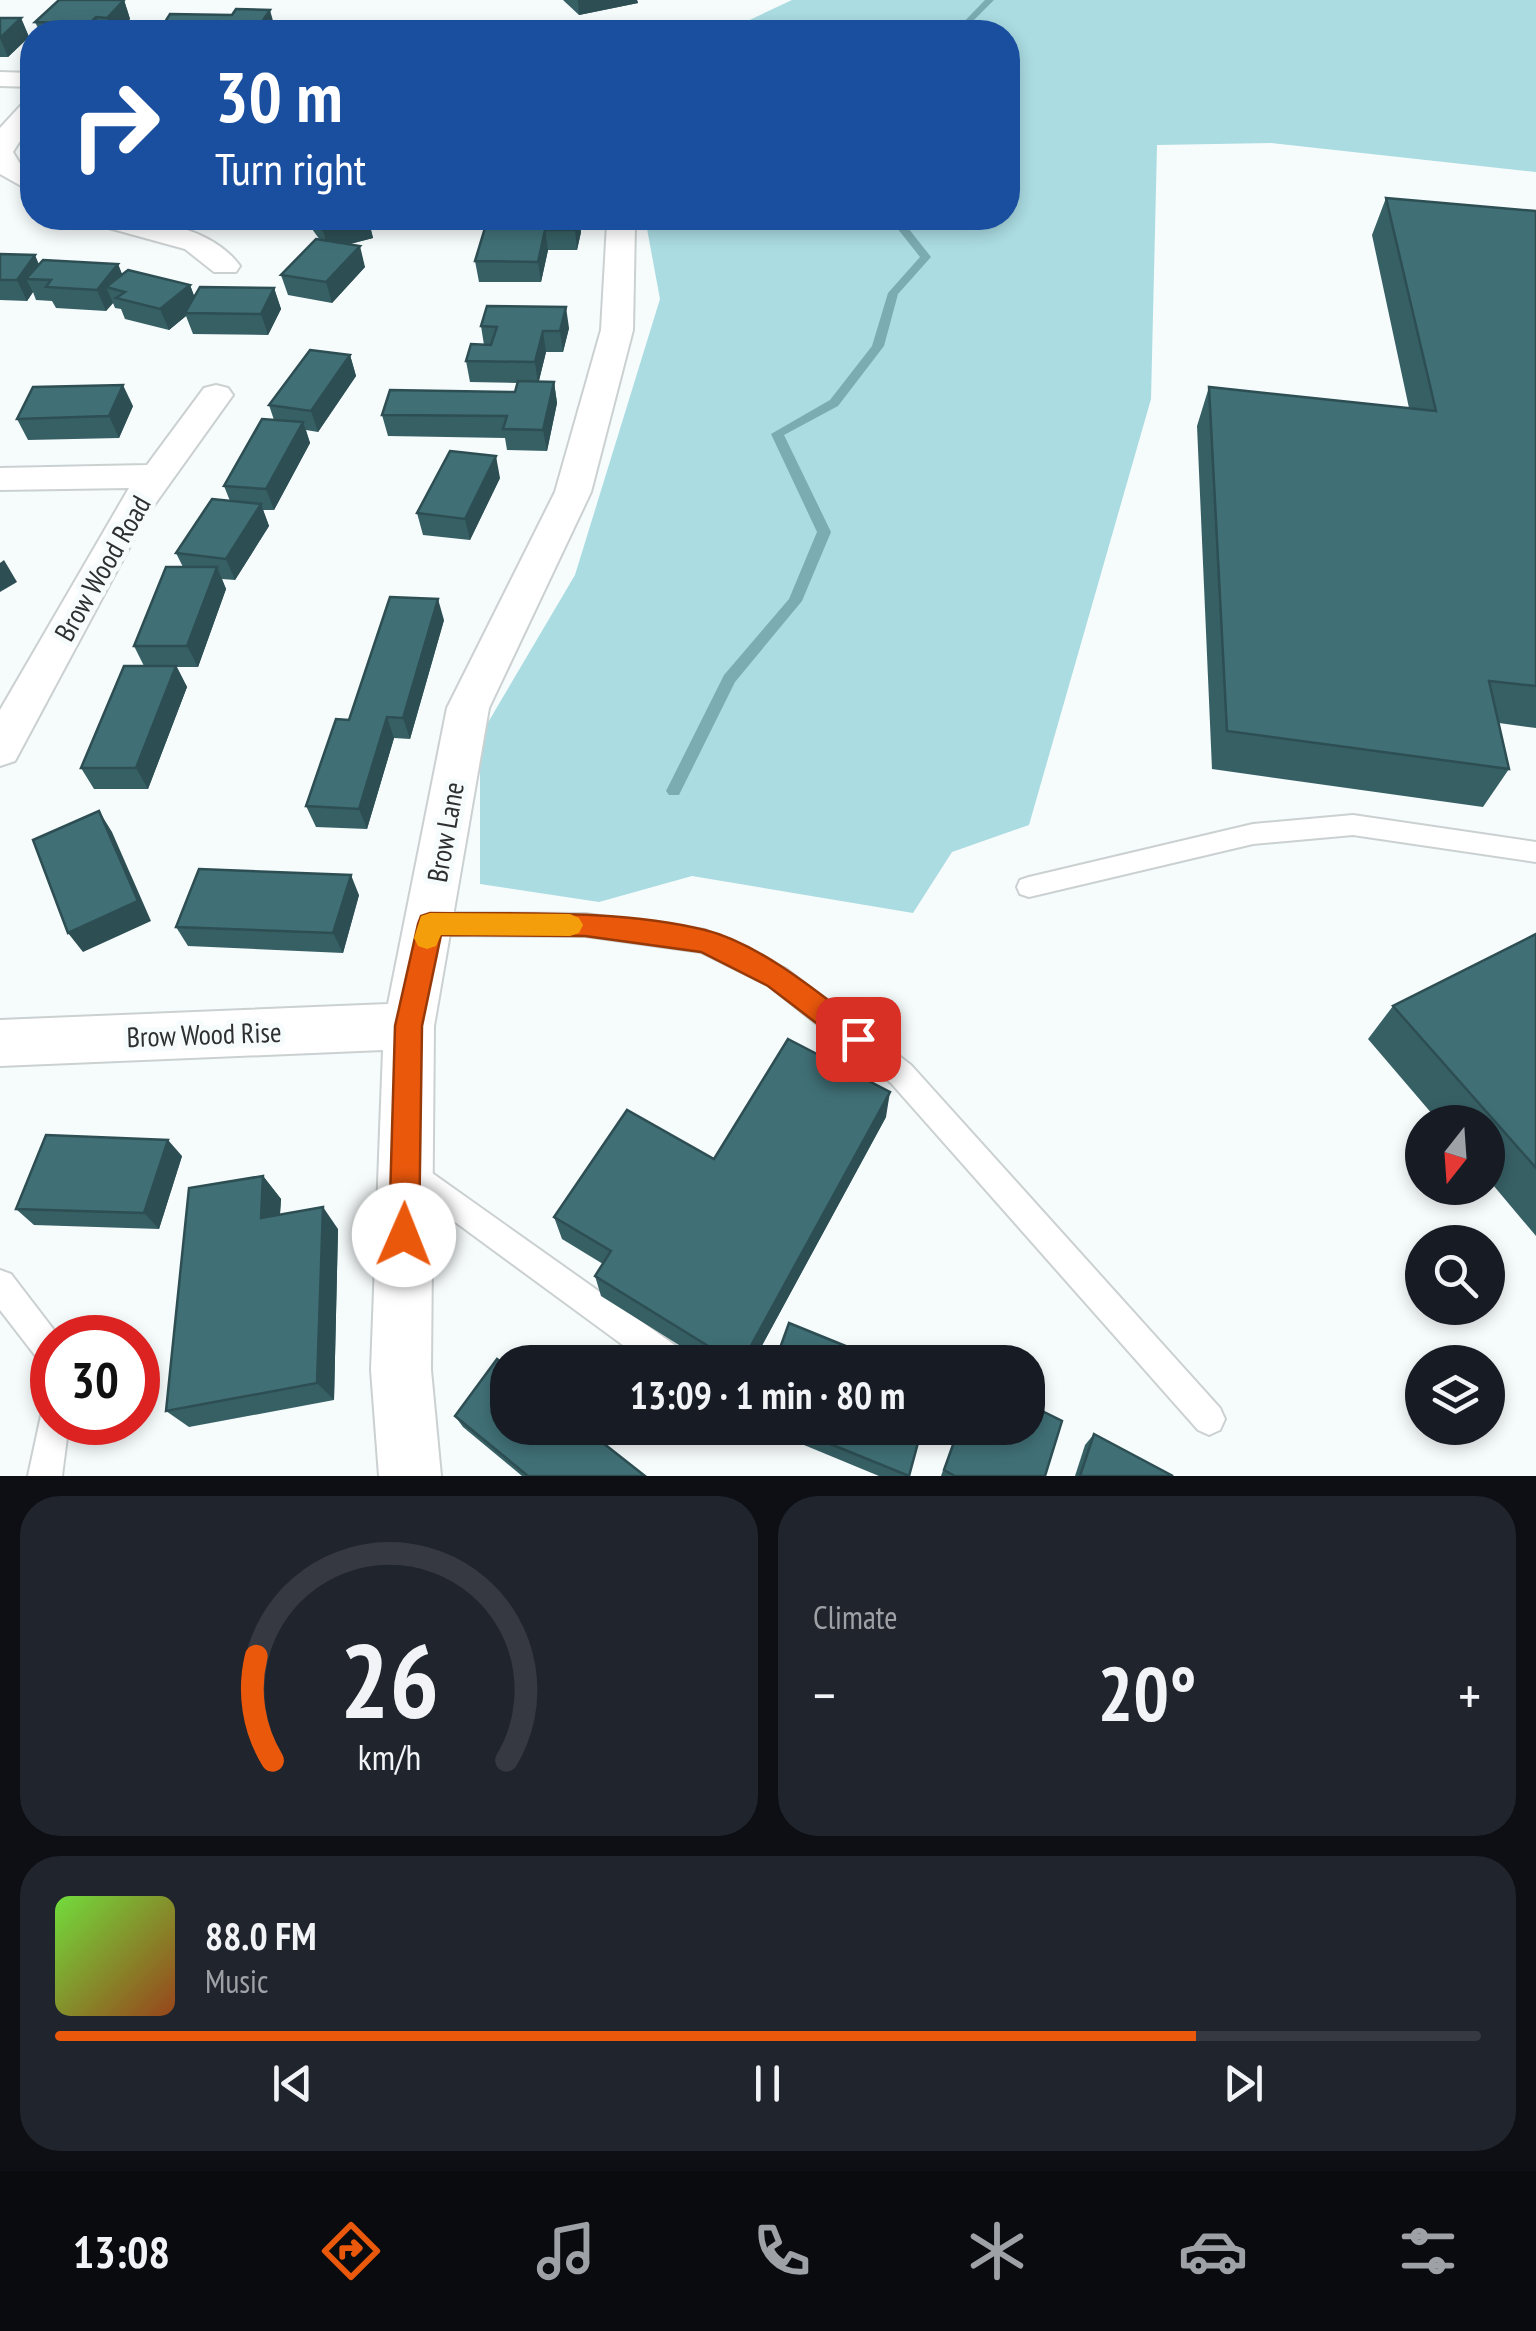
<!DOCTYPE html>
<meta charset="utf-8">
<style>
:root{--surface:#171b24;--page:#20242c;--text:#f1f3f6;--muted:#9ea1a6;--line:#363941;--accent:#ea580c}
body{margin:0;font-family:"PT Sans Narrow",sans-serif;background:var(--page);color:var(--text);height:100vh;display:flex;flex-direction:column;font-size:38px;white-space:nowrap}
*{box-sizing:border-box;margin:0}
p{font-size:32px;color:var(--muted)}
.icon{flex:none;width:55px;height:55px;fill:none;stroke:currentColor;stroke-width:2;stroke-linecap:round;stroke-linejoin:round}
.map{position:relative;height:1476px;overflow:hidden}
.panel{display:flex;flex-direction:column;gap:20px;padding:20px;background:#0d0f14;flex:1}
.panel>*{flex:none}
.hud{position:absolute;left:20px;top:20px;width:1000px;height:210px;border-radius:40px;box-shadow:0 5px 15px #0003;background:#1a4fa0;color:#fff;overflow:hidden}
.needle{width:65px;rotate:197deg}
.buttons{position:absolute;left:1405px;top:1105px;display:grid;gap:20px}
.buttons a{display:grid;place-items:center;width:100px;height:100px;border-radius:50%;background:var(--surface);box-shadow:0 5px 15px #0003;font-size:50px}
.speed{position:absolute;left:30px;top:1315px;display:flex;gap:20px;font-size:50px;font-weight:700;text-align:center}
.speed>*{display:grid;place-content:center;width:130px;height:130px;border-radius:50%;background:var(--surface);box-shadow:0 5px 15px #0003;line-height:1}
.speed .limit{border:15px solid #d22;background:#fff;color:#111}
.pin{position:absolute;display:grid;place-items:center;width:85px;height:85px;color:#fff;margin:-42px;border-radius:20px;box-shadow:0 5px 15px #0006}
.me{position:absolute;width:110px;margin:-55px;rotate:1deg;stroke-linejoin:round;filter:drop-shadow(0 0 8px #0008)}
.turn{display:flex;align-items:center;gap:35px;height:210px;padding:0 30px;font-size:45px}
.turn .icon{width:130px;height:130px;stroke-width:2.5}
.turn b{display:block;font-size:70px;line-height:85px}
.big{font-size:75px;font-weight:700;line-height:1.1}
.panel .widget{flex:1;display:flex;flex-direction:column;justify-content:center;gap:15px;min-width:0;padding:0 35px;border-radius:40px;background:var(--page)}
.panel .dial{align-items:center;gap:0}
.dial svg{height:260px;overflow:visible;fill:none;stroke:var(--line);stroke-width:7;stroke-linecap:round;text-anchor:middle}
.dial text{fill:var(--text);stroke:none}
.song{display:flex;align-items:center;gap:30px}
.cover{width:120px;height:120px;border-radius:15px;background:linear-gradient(135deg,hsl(100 70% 55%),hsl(20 70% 35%))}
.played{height:10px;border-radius:5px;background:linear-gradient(90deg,var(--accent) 80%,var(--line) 80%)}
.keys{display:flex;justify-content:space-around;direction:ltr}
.heat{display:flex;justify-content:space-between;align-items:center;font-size:55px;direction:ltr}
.panel .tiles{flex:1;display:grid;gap:20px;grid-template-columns:1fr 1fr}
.widget:last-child{grid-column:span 2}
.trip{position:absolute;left:490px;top:1345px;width:555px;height:100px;border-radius:40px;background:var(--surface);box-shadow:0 5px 15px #0003;font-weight:700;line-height:100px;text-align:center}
.tab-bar{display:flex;height:160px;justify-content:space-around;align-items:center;background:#090b0e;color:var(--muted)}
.tab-bar .icon{width:70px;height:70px}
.tab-bar .current{color:var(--accent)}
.tab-bar b{font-size:45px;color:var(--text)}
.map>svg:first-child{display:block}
.green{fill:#aadce2}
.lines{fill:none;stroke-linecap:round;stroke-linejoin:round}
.stream{fill:#7bacb2;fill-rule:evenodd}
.service-casing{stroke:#cbd0d1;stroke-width:4}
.minor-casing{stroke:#cbd0d1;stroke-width:4}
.service{fill:#fff;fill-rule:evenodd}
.minor{fill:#fff;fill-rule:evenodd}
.wall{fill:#376065}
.shaded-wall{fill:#2d4e53}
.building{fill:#407076;stroke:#2d4e53;stroke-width:2.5}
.route{fill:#ea580c;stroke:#983908;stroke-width:2.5}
.slow{fill:#f59e0b}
.labels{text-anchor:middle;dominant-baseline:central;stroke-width:10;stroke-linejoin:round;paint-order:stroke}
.street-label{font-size:28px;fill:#2e3030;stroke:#f6fbfc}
</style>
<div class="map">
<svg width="1536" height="1476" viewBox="0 0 1536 1476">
<rect width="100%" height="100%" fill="#f6fbfc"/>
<polygon class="green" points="792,0 1536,0 1536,172 1271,143 1157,145 1151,399 1029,825 952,852 913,913 692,876 599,902 480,884 480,736 575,575 660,299 645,218 1008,218 1008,32 724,32"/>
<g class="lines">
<g class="stream">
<polygon points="985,0 994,0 962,32 954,32"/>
<polygon points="885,218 901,219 931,257 898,294 884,346 838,406 784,435 831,532 802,601 735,682 679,795 669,795 666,791 724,675 789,599 817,532 771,434 830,400 872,346 888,293 920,257 893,223"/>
</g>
<g class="service-casing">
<g id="service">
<polygon points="1353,815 1536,842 1536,862 1353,835 1253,844 1029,897 1020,894 1017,887 1020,880 1029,877 1253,824"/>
<polygon points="430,913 585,914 705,930 786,969 911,1065 1220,1408 1225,1419 1220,1430 1209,1435 1198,1430 891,1083 768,985 701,952 585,936 430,935 421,932 417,924 421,916"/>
<polygon points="408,1156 683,1351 688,1362 646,1362 398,1180 394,1170 398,1160"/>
<polygon points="0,1270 11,1274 60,1338 52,1338 52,1367 41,1363 0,1310"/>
<polygon points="52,1406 52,1422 69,1422 62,1476 28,1476 42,1411"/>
</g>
</g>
<g class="minor-casing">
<g id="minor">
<polygon points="0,72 32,73 32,87 0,86"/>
<polygon points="32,100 32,122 13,152 22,167 32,173 32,192 0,174 0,128 23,103"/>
<path d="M90 218C137 215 210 224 240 266L236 272H214L185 249 94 224Z"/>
<polygon points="604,218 632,218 635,224 633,330 591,492 489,708 434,1026 431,1370 441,1476 379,1476 371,1370 383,1050 0,1066 0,1020 388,1004 447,708 555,492 601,330 607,224"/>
<polygon points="216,385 228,388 233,395 145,518 15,761 0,766 0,710 129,488 0,490 0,468 147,465 204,388"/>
</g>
</g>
<use href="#service" class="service"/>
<use href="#minor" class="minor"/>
</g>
<g class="wall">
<polygon points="124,0 130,19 118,32 40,32 35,22"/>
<polygon points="563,0 637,0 638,3 579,15"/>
<polygon points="0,18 21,18 29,37 8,57 0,57"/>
<polygon points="165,22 275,28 272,32 168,32"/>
<polygon points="1386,198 1536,211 1536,728 1499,723 1509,769 1483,807 1212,769 1197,426 1209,387 1409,408 1372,235"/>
<polygon points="304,218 368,218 373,238 349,244 365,267 332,303 288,295 281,275 320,240"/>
<polygon points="488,218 579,218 581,232 577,250 548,250 541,282 479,282 475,261"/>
<polygon points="0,254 39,264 118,264 122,274 190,285 194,296 274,288 281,309 268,335 193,334 186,316 169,330 125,319 121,309 115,308 113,303 106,311 56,308 52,301 36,300 33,292 27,301 0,300"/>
<polygon points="481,326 569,328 563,352 546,352 539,381 554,382 557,403 547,451 507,450 505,438 388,436 382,415 515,392 517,383 470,382 466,361 484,345"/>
<polygon points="350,355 356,376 318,432 306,430 310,443 274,510 263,510 269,526 235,580 222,579 226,589 198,667 177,667 187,687 148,789 94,789 81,768 144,666 134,646 183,567 176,553 230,501 224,486 274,420 269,405"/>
<polygon points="133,406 119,438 28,440 17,419"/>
<polygon points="500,478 470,540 423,535 417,513"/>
<polygon points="444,620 410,739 394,738 367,829 316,827 306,806 349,720"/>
<polygon points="359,895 343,953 188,946 176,927"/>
<polygon points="1536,934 1536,1236 1488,1179 1488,1122 1439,1122 1368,1039 1393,1006"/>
<polygon points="886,1117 753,1362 706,1362 601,1296 595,1276 603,1264 562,1239 554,1217 714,1159"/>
<polygon points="182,1156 159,1229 34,1225 16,1209"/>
<polygon points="263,1176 281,1199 280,1215 338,1229 334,1400 189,1427 166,1411"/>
<polygon points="455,1416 645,1476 522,1476 463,1427"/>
<polygon points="763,1428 922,1428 909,1476 879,1476"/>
<polygon points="958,1428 1028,1428 1045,1476 941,1476"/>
<polygon points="1094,1434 1173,1476 1075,1476 1085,1445"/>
</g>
<g class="shaded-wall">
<polygon points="124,0 130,19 118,32 113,32 107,18"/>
<polygon points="578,0 637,0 638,3 579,15"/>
<polygon points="270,10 275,28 272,32 255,32"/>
<polygon points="96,17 102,32 92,32 89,24"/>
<polygon points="21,18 29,37 8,57 0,38"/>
<polygon points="368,218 373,238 328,250 323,230"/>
<polygon points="577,218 579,218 581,232 577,250 575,230"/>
<polygon points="545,230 548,250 541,282 538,262"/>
<polygon points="360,246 365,267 332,303 326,282"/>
<polygon points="35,255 44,276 26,279 33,292 27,301 17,280"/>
<polygon points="118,264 126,285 106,287 113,303 106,311 97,290"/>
<polygon points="190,285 198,306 185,313 186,316 169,330 160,309"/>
<polygon points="274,288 281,309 268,335 261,314"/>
<polygon points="566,307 569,328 563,352 560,331"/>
<polygon points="543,331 546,352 538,384 535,362"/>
<polygon points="350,355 356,376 318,432 311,411"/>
<polygon points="554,382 557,403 547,451 543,430"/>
<polygon points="123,385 133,406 119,438 109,416"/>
<polygon points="303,422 310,443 274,510 266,489"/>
<polygon points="496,456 500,478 470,540 465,519"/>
<polygon points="261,504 269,526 235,580 226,559"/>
<polygon points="4,560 17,582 0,592 0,563"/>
<polygon points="217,567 226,589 198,667 187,646"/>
<polygon points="438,599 444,620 410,739 403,718"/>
<polygon points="176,666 187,687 148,789 136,768"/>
<polygon points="387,717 394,738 367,829 359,809"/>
<polygon points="99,811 112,832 151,921 83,952 68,933"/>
<polygon points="351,875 359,895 343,953 333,933"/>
<polygon points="890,1092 886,1117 753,1362 742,1362"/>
<polygon points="168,1140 182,1156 159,1229 144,1213"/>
<polygon points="263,1176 281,1199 278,1240 261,1218"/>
<polygon points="323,1207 338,1229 334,1400 317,1383"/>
</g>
<g class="building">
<polygon points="59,0 124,0 107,18 96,17 89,24 35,22"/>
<polygon points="236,9 270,10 255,32 169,32 177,22 165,22 170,14 232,15"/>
<polygon points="0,18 21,18 0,38"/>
<polygon points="1386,198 1536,211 1536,686 1489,681 1509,769 1227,731 1209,387 1436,411"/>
<polygon points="313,218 367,218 323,230"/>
<polygon points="488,218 577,218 575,230 545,230 538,262 475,261"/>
<polygon points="316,239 360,246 326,282 281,275"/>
<polygon points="0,254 35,255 17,280 0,280"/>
<polygon points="43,260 118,264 97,290 46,287 51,280 26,279"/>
<polygon points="128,270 190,285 160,309 116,298 125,292 106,287"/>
<polygon points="200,287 274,288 261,314 185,313"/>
<polygon points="487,306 566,307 560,331 543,331 535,362 466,361 471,344 491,345 497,327 481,326"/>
<polygon points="310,350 350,355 311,411 269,405"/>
<polygon points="518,381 554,382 543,430 503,429 507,416 382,415 390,390 515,392"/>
<polygon points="123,385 109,416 17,419 33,387"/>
<polygon points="262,419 303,422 266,489 224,486"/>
<polygon points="450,451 496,456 465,519 417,513"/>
<polygon points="212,499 261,504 226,559 176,553"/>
<polygon points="166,567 217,567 187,646 134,646"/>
<polygon points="390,597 438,599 403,718 387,717 359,809 306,806 336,719 349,720"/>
<polygon points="124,666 176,666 136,768 81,768"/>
<polygon points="99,811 138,901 68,933 33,840"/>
<polygon points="199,869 351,875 333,933 176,927"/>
<polygon points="1536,934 1536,1168 1393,1006"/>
<polygon points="788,1039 890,1092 742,1362 734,1362 595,1276 611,1251 554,1217 627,1110 714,1159"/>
<polygon points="46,1135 168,1140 144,1213 16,1209"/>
<polygon points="263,1176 261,1218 323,1207 317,1383 166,1411 189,1188"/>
<polygon points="789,1323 885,1362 775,1362"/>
<polygon points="497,1359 508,1367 508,1428 584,1428 645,1476 528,1476 455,1416"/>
<polygon points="1028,1404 1062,1421 1045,1476 955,1476 944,1470 959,1428 1028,1428"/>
<polygon points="791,1428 922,1428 909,1476"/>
<polygon points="1094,1434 1173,1476 1080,1476"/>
</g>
<path class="route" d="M430 913C516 914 622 909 705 930 761 944 823 996 868 1031L872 1039 868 1048 858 1052 849 1048 768 986 701 952 585 936 441 935 422 1026 419 1235 415 1246 404 1250 393 1246 389 1235 395 1026 418 924 421 916Z"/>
<polygon class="slow" points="430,913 570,914 579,918 583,925 579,933 570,936 441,935 436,946 427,949 418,946 414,938 421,916"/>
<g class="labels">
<g class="street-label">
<text transform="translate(102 568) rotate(-60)">Brow Wood Road</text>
<text transform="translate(445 832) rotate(-80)">Brow Lane</text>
<text transform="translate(204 1034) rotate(-2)">Brow Wood Rise</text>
</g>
</g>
</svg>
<div class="buttons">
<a><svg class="needle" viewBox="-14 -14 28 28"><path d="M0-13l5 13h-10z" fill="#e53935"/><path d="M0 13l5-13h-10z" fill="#9ea1a6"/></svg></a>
<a><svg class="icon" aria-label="search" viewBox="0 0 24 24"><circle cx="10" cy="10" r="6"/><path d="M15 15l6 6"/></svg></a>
<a><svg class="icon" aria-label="layers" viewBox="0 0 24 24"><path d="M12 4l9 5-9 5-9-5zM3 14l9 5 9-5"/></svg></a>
</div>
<div class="speed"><div class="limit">30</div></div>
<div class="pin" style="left:858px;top:1039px;background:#d93025"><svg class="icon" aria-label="arrive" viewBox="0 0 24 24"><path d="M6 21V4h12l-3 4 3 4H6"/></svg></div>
<svg class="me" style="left:404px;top:1235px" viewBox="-20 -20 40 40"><circle r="19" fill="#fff"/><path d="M0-13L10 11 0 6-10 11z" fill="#ea580c"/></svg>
<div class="trip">13:09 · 1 min · 80 m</div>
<div class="hud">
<div class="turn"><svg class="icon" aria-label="right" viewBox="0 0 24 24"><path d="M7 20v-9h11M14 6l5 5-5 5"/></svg><div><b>30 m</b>Turn right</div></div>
</div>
</div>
<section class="panel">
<div class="tiles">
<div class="widget dial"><svg viewBox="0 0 100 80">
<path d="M14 69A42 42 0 1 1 86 69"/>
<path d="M14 69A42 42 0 0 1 9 37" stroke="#ea580c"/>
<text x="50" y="56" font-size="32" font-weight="700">26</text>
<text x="50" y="72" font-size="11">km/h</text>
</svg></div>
<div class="widget"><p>Climate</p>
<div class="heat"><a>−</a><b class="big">20°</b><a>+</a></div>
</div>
<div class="widget">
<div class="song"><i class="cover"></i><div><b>88.0 FM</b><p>Music</p></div></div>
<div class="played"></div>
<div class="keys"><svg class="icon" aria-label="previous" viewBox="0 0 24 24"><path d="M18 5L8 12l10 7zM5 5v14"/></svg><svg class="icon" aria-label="pause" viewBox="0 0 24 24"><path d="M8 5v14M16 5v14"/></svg><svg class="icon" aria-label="next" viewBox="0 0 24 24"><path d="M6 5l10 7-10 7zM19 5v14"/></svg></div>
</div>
</div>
</section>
<nav class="tab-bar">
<b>13:08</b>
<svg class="icon current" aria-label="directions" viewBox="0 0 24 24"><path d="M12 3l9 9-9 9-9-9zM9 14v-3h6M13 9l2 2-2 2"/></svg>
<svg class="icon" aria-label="music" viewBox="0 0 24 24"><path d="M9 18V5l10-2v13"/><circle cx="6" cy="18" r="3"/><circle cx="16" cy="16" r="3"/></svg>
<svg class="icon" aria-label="phone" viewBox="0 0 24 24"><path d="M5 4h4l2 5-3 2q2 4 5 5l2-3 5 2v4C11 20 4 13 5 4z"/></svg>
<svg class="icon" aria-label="climate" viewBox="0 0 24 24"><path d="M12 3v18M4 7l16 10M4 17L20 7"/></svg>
<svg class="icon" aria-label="car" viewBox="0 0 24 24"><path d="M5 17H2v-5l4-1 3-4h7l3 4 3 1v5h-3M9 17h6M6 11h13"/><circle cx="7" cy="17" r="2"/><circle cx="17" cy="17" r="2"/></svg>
<svg class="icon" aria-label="filters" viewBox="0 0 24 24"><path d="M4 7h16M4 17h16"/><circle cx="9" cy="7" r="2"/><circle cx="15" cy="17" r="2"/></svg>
</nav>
